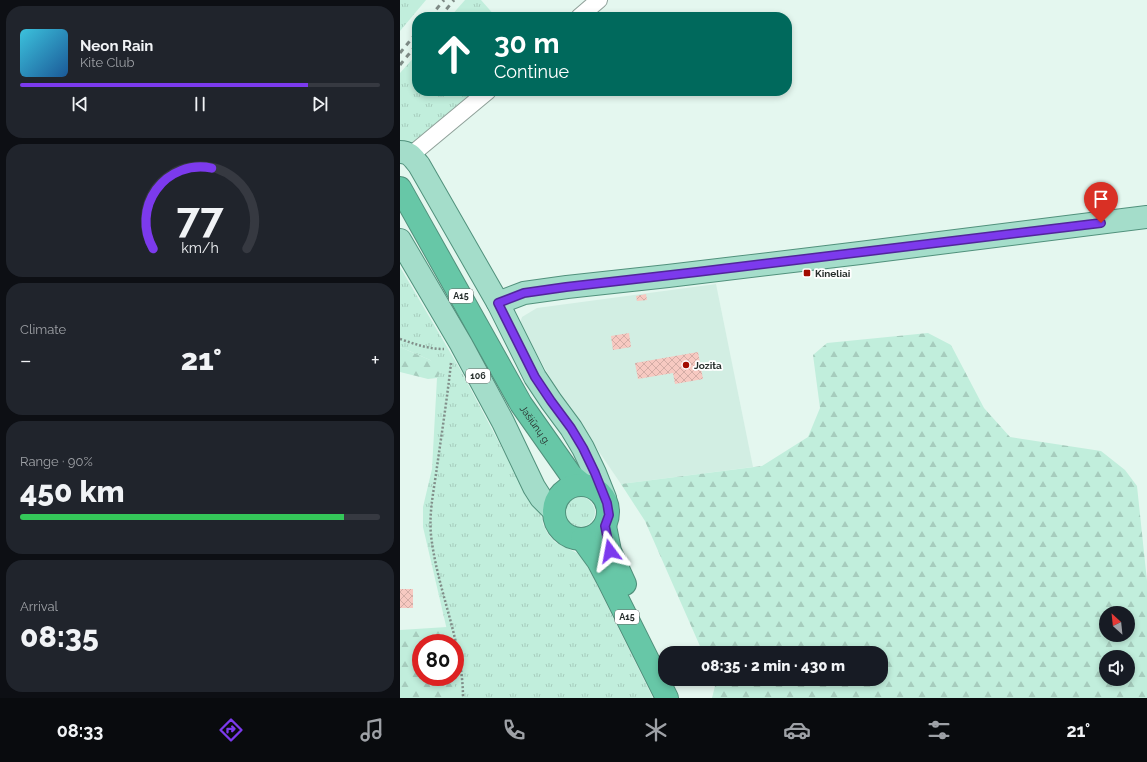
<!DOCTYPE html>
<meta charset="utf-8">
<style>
:root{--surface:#171b24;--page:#20242c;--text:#f1f3f6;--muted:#9ea1a6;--line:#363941;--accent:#7c3aed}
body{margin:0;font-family:Raleway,sans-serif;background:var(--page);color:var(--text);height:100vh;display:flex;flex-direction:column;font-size:15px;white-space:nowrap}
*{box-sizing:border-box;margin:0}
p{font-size:13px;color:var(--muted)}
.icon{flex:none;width:22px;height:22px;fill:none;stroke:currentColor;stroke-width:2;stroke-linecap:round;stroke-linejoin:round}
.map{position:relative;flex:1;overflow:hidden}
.drawer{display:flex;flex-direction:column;gap:6px;padding:6px;background:#0d0f14;width:400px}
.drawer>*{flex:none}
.hud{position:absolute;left:12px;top:12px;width:380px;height:84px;border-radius:16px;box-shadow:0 2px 6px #0003;background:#00695c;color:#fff;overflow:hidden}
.needle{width:26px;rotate:333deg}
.fabs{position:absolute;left:699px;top:606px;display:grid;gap:8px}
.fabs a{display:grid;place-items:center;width:36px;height:36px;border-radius:50%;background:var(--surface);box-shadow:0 2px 6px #0003;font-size:20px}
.speed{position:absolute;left:12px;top:634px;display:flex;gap:8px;font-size:20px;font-weight:700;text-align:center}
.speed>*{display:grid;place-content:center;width:52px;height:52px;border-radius:50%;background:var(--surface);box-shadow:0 2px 6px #0003;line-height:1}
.speed .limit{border:6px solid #d22;background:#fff;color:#111}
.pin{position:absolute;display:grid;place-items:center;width:34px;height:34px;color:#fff;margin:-41px -17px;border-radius:50% 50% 50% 0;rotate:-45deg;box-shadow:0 0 4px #0007}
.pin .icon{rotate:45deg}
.me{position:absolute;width:44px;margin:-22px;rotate:347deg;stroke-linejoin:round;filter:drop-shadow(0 0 3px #0008)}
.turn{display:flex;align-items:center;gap:14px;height:84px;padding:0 16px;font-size:18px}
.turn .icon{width:52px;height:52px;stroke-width:2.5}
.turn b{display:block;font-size:28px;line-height:34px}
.big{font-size:30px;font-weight:800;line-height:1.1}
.drawer .tile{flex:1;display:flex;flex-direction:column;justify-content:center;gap:6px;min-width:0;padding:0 14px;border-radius:16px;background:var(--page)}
.drawer .dial{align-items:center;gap:0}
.dial svg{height:104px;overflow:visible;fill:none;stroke:var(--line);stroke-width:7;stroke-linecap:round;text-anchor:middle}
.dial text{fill:var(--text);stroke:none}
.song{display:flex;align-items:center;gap:12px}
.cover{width:48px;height:48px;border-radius:6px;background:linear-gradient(135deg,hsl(190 70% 55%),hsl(210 70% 35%))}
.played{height:4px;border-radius:2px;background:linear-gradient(90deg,var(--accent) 80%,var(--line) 80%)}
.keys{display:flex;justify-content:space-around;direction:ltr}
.heat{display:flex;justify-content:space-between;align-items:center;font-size:22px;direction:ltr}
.charge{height:6px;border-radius:3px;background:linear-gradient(90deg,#34c759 90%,var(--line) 0)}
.trip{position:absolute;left:258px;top:646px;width:230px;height:40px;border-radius:16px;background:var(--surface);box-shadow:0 2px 6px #0003;font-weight:800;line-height:40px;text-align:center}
.menu{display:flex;height:64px;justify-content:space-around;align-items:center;background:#090b0e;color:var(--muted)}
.menu .icon{width:28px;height:28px}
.menu .current{color:var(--accent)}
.menu b{font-size:18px;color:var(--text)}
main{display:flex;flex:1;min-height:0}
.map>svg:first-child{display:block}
.built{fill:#d2eee3}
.grass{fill:url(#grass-tufts)}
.forest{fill:url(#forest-firs);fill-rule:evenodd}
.building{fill:url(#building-cross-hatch)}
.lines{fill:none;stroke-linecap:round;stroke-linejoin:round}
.street-casing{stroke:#8fa099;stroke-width:18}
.primary-casing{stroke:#51917c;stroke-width:24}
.highway-casing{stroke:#51917c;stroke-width:24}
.path{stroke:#818e89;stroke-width:2.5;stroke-dasharray:2 2;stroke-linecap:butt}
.street{stroke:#fff;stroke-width:16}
.primary{stroke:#a4ddca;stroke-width:22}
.highway{stroke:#67c7a7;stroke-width:22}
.rail{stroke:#7f8c87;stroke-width:3;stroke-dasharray:5 5;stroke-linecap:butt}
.route-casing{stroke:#51269a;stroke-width:10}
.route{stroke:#7c3aed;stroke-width:7}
.poi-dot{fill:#a20c00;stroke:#fff;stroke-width:1.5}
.labels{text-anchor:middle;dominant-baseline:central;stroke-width:3.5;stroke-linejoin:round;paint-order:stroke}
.shield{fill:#fff;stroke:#686d6b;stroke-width:1}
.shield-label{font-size:9px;font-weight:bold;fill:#272e2c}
.poi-label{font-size:10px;font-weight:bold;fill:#272e2c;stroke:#fff;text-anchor:start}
.street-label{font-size:10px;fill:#272e2c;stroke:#fff}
</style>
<main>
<section class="drawer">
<div class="tile">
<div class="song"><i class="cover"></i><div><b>Neon Rain</b><p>Kite Club</p></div></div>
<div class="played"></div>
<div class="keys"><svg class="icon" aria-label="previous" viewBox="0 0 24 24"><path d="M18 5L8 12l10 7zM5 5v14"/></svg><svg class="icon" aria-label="pause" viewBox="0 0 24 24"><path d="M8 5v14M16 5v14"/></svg><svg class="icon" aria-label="next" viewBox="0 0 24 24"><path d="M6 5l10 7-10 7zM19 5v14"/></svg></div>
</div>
<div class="tile dial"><svg viewBox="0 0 100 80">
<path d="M14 69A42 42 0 1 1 86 69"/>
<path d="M14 69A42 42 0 0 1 59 7" stroke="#7c3aed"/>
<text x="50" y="56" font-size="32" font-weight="700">77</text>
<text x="50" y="72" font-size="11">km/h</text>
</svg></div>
<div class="tile"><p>Climate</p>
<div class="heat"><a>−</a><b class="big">21°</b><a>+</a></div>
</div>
<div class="tile"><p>Range · 90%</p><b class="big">450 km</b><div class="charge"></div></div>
<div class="tile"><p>Arrival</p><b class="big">08:35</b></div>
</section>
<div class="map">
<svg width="747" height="698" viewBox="0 0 747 698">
<defs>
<pattern id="grass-tufts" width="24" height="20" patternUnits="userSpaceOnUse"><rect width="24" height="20" fill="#c1eedc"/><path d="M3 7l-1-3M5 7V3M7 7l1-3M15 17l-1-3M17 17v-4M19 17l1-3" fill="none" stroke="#a6ccbd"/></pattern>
<pattern id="forest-firs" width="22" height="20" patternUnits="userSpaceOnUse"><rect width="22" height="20" fill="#c1eedc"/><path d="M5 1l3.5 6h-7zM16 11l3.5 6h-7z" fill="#a6ccbd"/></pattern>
<pattern id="building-cross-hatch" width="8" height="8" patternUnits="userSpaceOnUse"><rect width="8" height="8" fill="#f7c9c1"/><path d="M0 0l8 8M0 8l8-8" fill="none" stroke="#d4ada6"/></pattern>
</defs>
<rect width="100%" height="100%" fill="#e4f7ef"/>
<polygon class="built" points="316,284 353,467 221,484 157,390 125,333 120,323 122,317 137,308"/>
<g class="grass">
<polygon points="0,0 26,0 0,31"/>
<polygon points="65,0 81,0 96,17 50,17"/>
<polygon points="17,54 17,91 81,91 15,143 0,142 0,73"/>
<polygon points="0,267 60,369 129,499 141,513 143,524 148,534 155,542 177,553 185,561 189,569 253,698 55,698 55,643 50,643 23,527 23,507 32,469 37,378 41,372 30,360 0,347"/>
<circle cx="180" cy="512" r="15"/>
</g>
<g class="forest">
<path d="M528 333 551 345 584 408 610 437 701 451 725 470 737 486 747 581V698H312L316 682 315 679H481V653H303L245 521 221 484 362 466 408 437 420 408 413 355 427 343ZM706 613H728V635H706ZM706 657H728V679H706Z"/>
<polygon points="0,347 30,360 39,366 41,372 37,378 28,379 0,372"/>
<polygon points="47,627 50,643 21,643 21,677 55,677 55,669 55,698 0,698 0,630"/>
</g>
<g class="building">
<polygon points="246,294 247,300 237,301 236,296"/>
<polygon points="229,333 231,347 213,350 211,336"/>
<polygon points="298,352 303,379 275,384 273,373 238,379 235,363"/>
<rect x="0" y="589" width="13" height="19"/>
</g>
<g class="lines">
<g class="street-casing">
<g id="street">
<polyline points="179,17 199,0"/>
<polyline points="11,155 88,91"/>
</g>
</g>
<g class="primary-casing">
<g id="primary">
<path d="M0 152C10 152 13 158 19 165L98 303 135 377 151 401 171 428 183 448 195 473 205 498"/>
<polyline points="0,240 61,344 103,422 134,487 141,498 154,511"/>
<polyline points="98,303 124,293 167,287 268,276 460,253 747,217"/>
</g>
</g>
<g class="highway-casing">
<g id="highway">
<path id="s1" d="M0 188 121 404 171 475 182 484"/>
<circle cx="181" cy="512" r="27"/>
<polyline points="205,526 210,551 225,584"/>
<polyline points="182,539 198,561 209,582 267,698"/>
</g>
</g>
<g class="path">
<path d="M0 339C15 344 28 349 44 349"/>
<path d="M51 363C47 400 41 438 36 474 33 495 29 514 31 535 37 590 63 642 63 698"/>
</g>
<use href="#street" class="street"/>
<use href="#primary" class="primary"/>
<use href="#highway" class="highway"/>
<g class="rail">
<polyline points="30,17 44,0"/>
<polyline points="40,17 54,0"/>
<polyline points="0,53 17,32"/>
<polyline points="0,65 17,44"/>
</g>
</g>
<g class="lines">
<g class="route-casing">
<polyline id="route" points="210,551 205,526 209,515 207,503 195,473 183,448 171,428 151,401 135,377 98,303 124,293 166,287 297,272 701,223"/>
</g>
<use href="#route" class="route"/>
</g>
<g class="poi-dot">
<rect x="403" y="269" width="8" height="8" rx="2"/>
<circle cx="286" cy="365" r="4"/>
</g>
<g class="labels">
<g class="shield">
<rect x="49" y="289" width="24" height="14" rx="3"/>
<rect x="66" y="369" width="24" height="14" rx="3"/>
<rect x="215" y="610" width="24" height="14" rx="3"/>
</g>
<g class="shield-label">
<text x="61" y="296">A15</text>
<text x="78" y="376">106</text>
<text x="227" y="617">A15</text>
</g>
<g class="poi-label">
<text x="415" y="273">Kineliai</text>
<text x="294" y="365">Jozita</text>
</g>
<g class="street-label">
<text stroke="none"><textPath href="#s1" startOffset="273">Jašiūnų g.</textPath></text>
</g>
</g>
</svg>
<div class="fabs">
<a><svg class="needle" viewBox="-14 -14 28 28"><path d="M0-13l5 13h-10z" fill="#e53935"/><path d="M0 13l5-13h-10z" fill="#9ea1a6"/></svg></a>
<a><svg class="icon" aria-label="sound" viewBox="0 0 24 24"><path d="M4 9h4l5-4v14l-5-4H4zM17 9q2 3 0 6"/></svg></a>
</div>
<div class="speed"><div class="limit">80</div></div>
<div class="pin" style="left:701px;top:223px;background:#d93025"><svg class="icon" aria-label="arrive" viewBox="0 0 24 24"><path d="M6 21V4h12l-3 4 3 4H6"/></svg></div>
<svg class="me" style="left:210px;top:551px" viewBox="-20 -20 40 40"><path d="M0-17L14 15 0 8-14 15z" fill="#7c3aed" stroke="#fff" stroke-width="4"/></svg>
<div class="trip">08:35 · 2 min · 430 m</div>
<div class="hud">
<div class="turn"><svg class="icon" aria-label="ahead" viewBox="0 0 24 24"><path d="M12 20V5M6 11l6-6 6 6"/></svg><div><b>30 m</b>Continue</div></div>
</div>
</div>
</main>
<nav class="menu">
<b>08:33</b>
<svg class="icon current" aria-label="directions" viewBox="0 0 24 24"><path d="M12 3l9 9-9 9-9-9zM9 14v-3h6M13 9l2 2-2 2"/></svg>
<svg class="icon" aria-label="music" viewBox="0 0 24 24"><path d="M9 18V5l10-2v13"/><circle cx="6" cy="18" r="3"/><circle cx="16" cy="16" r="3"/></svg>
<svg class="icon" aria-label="phone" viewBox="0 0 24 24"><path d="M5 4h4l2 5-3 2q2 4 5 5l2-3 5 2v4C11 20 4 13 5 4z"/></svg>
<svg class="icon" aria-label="climate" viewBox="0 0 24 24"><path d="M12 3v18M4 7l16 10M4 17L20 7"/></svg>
<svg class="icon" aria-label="car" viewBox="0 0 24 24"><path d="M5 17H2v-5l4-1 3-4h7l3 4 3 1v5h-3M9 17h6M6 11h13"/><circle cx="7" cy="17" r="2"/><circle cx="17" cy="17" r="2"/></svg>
<svg class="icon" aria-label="filters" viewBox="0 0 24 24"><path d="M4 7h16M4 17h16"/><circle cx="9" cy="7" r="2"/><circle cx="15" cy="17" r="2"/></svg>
<b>21°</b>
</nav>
